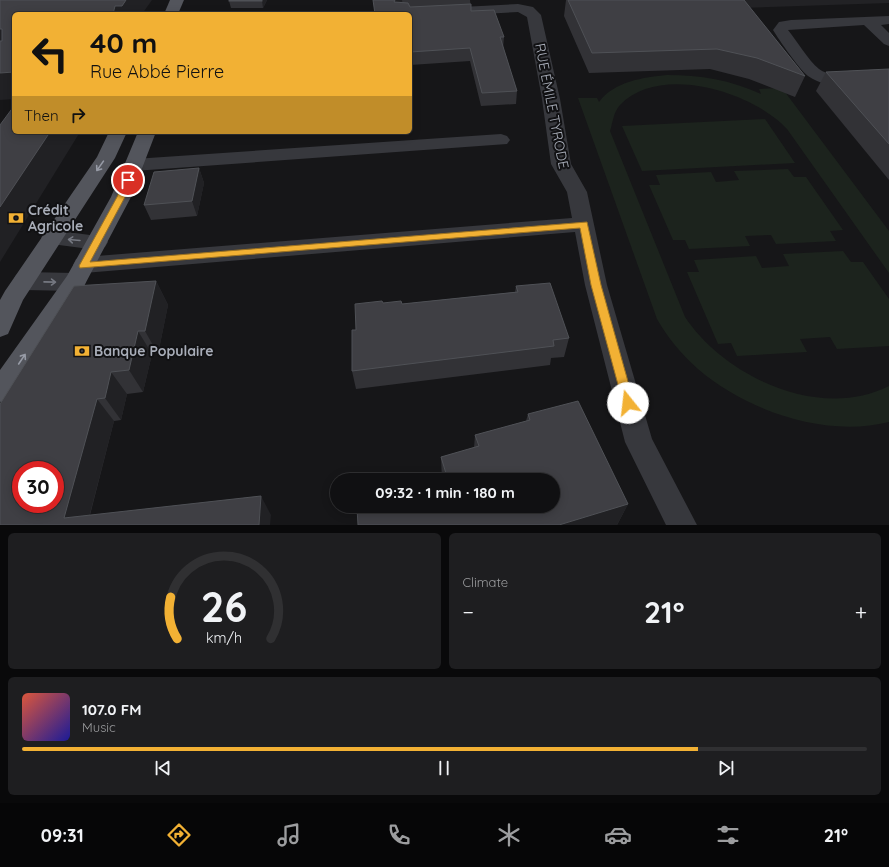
<!DOCTYPE html>
<meta charset="utf-8">
<style>
:root{--surface:#101012;--page:#1e1e20;--text:#f1f3f6;--muted:#9c9d9f;--line:#303032;--accent:#f2b134}
body{margin:0;font-family:Quicksand,sans-serif;background:var(--page);color:var(--text);height:100vh;display:flex;flex-direction:column;font-size:15px;white-space:nowrap}
*{box-sizing:border-box;margin:0}
p{font-size:13px;color:var(--muted)}
.icon{flex:none;width:22px;height:22px;fill:none;stroke:currentColor;stroke-width:2;stroke-linecap:round;stroke-linejoin:round}
.map{position:relative;height:525px;overflow:hidden}
.panel{display:flex;flex-direction:column;gap:8px;padding:8px;background:#09090a;flex:1}
.panel>*{flex:none}
.top-card{position:absolute;left:12px;top:12px;width:400px;height:122px;border-radius:6px;box-shadow:0 2px 10px #0003,0 0 0 1px var(--line);background:#f2b134;color:#111;overflow:hidden}
.speed{position:absolute;left:12px;top:461px;display:flex;gap:8px;font-size:20px;font-weight:700;text-align:center}
.speed>*{display:grid;place-content:center;width:52px;height:52px;border-radius:50%;background:var(--surface);box-shadow:0 2px 10px #0003,0 0 0 1px var(--line);line-height:1}
.speed .limit{border:6px solid #d22;background:#fff;color:#111}
.pin{position:absolute;display:grid;place-items:center;width:34px;height:34px;color:#fff;margin:-17px;border:2px solid #fff;border-radius:50%;box-shadow:0 1px 4px #0007}
.me{position:absolute;width:44px;margin:-22px;rotate:344deg;stroke-linejoin:round;filter:drop-shadow(0 0 3px #0008)}
.turn{display:flex;align-items:center;gap:14px;height:84px;padding:0 12px;font-size:18px}
.turn .icon{width:52px;height:52px;stroke-width:2.5}
.turn b{display:block;font-size:28px;line-height:34px}
.then{display:flex;align-items:center;height:38px;padding:0 12px;background:#0003;gap:8px;font-size:15px}
.big{font-size:30px;font-weight:700;line-height:1.1}
.panel .card{flex:1;display:flex;flex-direction:column;justify-content:center;gap:6px;min-width:0;padding:0 14px;border-radius:6px;background:var(--page)}
.panel .dial{align-items:center;gap:0}
.dial svg{height:104px;overflow:visible;fill:none;stroke:var(--line);stroke-width:7;stroke-linecap:round;text-anchor:middle}
.dial text{fill:var(--text);stroke:none}
.song{display:flex;align-items:center;gap:12px}
.cover{width:48px;height:48px;border-radius:6px;background:linear-gradient(135deg,hsl(10 70% 55%),hsl(240 70% 35%))}
.played{height:4px;border-radius:2px;background:linear-gradient(90deg,var(--accent) 80%,var(--line) 80%)}
.keys{display:flex;justify-content:space-around;direction:ltr}
.heat{display:flex;justify-content:space-between;align-items:center;font-size:22px;direction:ltr}
.panel .tiles{flex:1;display:grid;gap:8px;grid-template-columns:1fr 1fr}
.card:last-child{grid-column:span 2}
.trip{position:absolute;left:330px;top:473px;width:230px;height:40px;border-radius:20px;background:var(--surface);box-shadow:0 2px 10px #0003,0 0 0 1px var(--line);font-weight:700;line-height:40px;text-align:center}
.dock{display:flex;height:64px;justify-content:space-around;align-items:center;background:#060607;color:var(--muted)}
.dock .icon{width:28px;height:28px}
.dock .selected{color:var(--accent)}
.dock b{font-size:18px;color:var(--text)}
.map>svg:first-child{display:block}
.built{fill:#222225}
.green{fill:#1c231d}
.lines{fill:none;stroke-linecap:round;stroke-linejoin:round}
.minor{fill:#37383d;fill-rule:evenodd}
.major{fill:#53555c;fill-rule:evenodd}
.wall{fill:#323236}
.shaded-wall{fill:#212124}
.building{fill:#3f3f44;stroke:#4f5156;fill-rule:evenodd}
.oneway{stroke:#979ba6}
.oneway2{stroke:#757881}
.route{fill:#f2b134;stroke:#9d7322}
.labels{text-anchor:middle;dominant-baseline:central;stroke-width:4;stroke-linejoin:round;paint-order:stroke}
.street-label{font-size:14px;fill:#a8adb8;stroke:#111113}
.poi-label{font-size:14px;font-weight:bold;fill:#a8adb8;stroke:#111113;text-anchor:start}
</style>
<div class="map">
<svg width="889" height="525" viewBox="0 0 889 525">
<rect width="100%" height="100%" fill="#161618"/>
<polygon class="built" points="734,0 889,0 889,3 740,8"/>
<g class="green">
<path d="M667 75C700 75 731 80 761 94L759 89 782 88 889 231V273L787 129C753 92 660 63 620 105 613 113 613 122 610 131L685 317C725 377 820 421 889 386V422C825 438 747 411 698 369 681 354 668 338 657 319L578 98H597L599 102C613 82 644 77 667 75Z"/>
<polygon points="765,119 795,163 642,171 622,126"/>
<polygon points="788,169 794,177 806,177 843,230 830,231 836,241 776,244 771,235 745,236 750,246 689,249 685,240 673,240 649,185 660,185 656,175 711,172 716,182 739,180 734,171"/>
<polygon points="843,251 851,262 863,262 889,299 889,346 837,349 830,337 800,339 807,352 737,356 731,343 718,344 687,272 699,272 694,260 756,256 762,268 789,266 783,254"/>
</g>
<g class="lines">
<g class="minor">
<polygon points="518,4 533,7 541,15 560,99 571,164 587,192 607,285 652,439 697,525 666,525 625,442 585,285 575,232 84,273 76,271 73,265 76,259 84,257 572,218 567,192 551,164 542,99 527,17 518,12 410,18 410,14 396,14 398,11 403,10"/>
<path d="M889 16V24L881 25 889 33V46L884 44 864 25 788 30C797 41 808 60 819 69 835 81 870 75 889 74V84C864 85 830 92 808 76 800 70 779 40 773 30L779 22 791 20Z"/>
<polygon points="501,134 507,136 510,140 507,144 134,171 127,169 124,165 127,161 134,159"/>
<polygon points="52,230 105,237 108,242 105,247 97,250 44,243 41,238 44,233"/>
<polygon points="24,272 75,273 83,276 86,282 83,288 75,291 24,290 16,287 13,281 16,275"/>
</g>
<g class="major">
<polygon points="170,0 184,0 178,14 164,14"/>
<polygon points="109,132 127,132 115,158 23,300 8,334 0,337 0,300 5,291 97,157"/>
<polygon points="138,132 156,132 131,197 83,288 9,399 0,402 0,370 67,276 111,197"/>
</g>
</g>
<g class="wall">
<polygon points="229,0 267,0 263,8 231,8 229,1"/>
<polygon points="373,0 470,0 471,11 504,37 503,49 517,91 516,104 481,106 470,61 410,65 410,14 375,14"/>
<polygon points="566,0 744,0 805,76 795,97 749,79 710,69 589,73 564,16"/>
<polygon points="889,69 889,180 816,91 826,72"/>
<polygon points="199,168 204,183 197,216 151,220 144,205"/>
<polygon points="156,281 168,305 158,354 152,354 143,392 127,394 121,420 114,421 90,515 271,515 0,525"/>
<polygon points="516,286 569,338 564,357 551,358 550,365 356,389 352,371 356,330 383,303 402,304 515,292"/>
<polygon points="528,414 628,504 617,525 553,480 442,480 441,457 474,448 475,435 526,421"/>
</g>
<g class="shaded-wall">
<polygon points="126,0 152,0 142,14 113,14 115,6"/>
<polygon points="262,0 267,0 263,8 262,1"/>
<polygon points="395,0 402,0 403,8 394,2"/>
<polygon points="0,29 2,29 14,52 0,54"/>
<polygon points="14,72 14,94 13,94 14,96 14,99 0,100 0,73"/>
<polygon points="50,132 80,132 0,262 0,207"/>
<polygon points="199,168 204,183 197,216 192,201"/>
<polygon points="156,281 168,305 158,354 145,331"/>
<polygon points="138,331 152,354 143,392 129,370"/>
<polygon points="111,372 127,394 121,420 105,398"/>
<polygon points="97,399 114,421 87,525 64,518"/>
<polygon points="261,496 271,515 270,525 259,525"/>
<polygon points="628,504 617,525 559,525"/>
</g>
<g class="building">
<polygon points="0,0 126,0 122,6 115,6 113,14 14,14 14,72 0,73 0,41 2,41 2,29 0,29"/>
<rect x="229" y="0" width="33" height="1"/>
<polygon points="373,0 395,0 394,2 408,3 410,7 471,4 471,11 494,10 504,37 500,37 517,91 482,93 470,48 410,52 410,14 375,14"/>
<polygon points="568,0 744,0 805,76 757,58 717,49 592,53"/>
<polygon points="889,69 889,144 826,72"/>
<polygon points="14,106 14,132 50,132 0,207 0,125"/>
<polygon points="199,168 192,201 144,205 154,172"/>
<path d="M156 281 145 331H138L129 370 111 372 105 398 97 399 64 518 261 496 259 525H0V404L74 286ZM21 470H55V504H21Z"/>
<polygon points="550,283 569,338 553,340 554,346 352,371 352,330 356,330 355,304 382,301 383,303 401,301 402,304 518,292 516,286"/>
<polygon points="578,401 628,504 559,525 358,525 357,508 362,506 553,506 553,480 448,480 441,457 479,446 475,435 530,420 528,414"/>
</g>
<defs><path id="oneway-shaft" d="M-6 0H5M1.5-3L5.5 0L1.5 3" fill="none" stroke-width="1.6" stroke-linecap="round" stroke-linejoin="round"/></defs>
<g class="oneway">
<use href="#oneway-shaft" transform="translate(100 166) rotate(125)"/>
<use href="#oneway-shaft" transform="translate(22 359) rotate(-56)"/>
</g>
<g class="oneway2">
<use href="#oneway-shaft" transform="translate(74 240) rotate(-175)"/>
<use href="#oneway-shaft" transform="translate(50 282) rotate(1)"/>
</g>
<polygon class="route" points="128,177 132,180 125,197 90,262 587,222 601,285 634,403 632,406 628,408 624,406 623,403 591,285 580,228 80,268 79,266 117,197 124,180"/>
<defs>
<g id="bank-bare" transform="scale(1.2)"><path d="M-6-4H6V4H-6ZM0-2.3a2.3 2.3 0 1 0 0 4.6a2.3 2.3 0 1 0 0-4.6Z" fill="#f2b134" stroke="#111113" stroke-width="2.5" paint-order="stroke"/></g>
</defs>
<g fill-rule="evenodd">
<use href="#bank-bare" x="16" y="218"/>
<use href="#bank-bare" x="82" y="351"/>
</g>
<g class="labels">
<g class="street-label">
<text transform="translate(552 106) rotate(79)">RUE ÉMILE TYRODE</text>
</g>
<g class="poi-label">
<text x="28" y="210">Crédit<tspan x="28" dy="16">Agricole</tspan></text>
<text x="94" y="351">Banque Populaire</text>
</g>
</g>
</svg>
<div class="speed"><div class="limit">30</div></div>
<div class="pin" style="left:128px;top:180px;background:#d93025"><svg class="icon" aria-label="arrive" viewBox="0 0 24 24"><path d="M6 21V4h12l-3 4 3 4H6"/></svg></div>
<svg class="me" style="left:628px;top:403px" viewBox="-20 -20 40 40"><circle r="19" fill="#fff"/><path d="M0-13L10 11 0 6-10 11z" fill="#f2b134"/></svg>
<div class="trip">09:32 · 1 min · 180 m</div>
<div class="top-card">
<div class="turn"><svg class="icon" aria-label="left" viewBox="0 0 24 24"><path d="M17 20v-9H6M10 6l-5 5 5 5"/></svg><div><b>40 m</b>Rue Abbé Pierre</div></div>
<div class="then">Then<svg class="icon" aria-label="right" viewBox="0 0 24 24"><path d="M7 20v-9h11M14 6l5 5-5 5"/></svg></div>
</div>
</div>
<section class="panel">
<div class="tiles">
<div class="card dial"><svg viewBox="0 0 100 80">
<path d="M14 69A42 42 0 1 1 86 69"/>
<path d="M14 69A42 42 0 0 1 9 37" stroke="#f2b134"/>
<text x="50" y="56" font-size="32" font-weight="700">26</text>
<text x="50" y="72" font-size="11">km/h</text>
</svg></div>
<div class="card"><p>Climate</p>
<div class="heat"><a>−</a><b class="big">21°</b><a>+</a></div>
</div>
<div class="card">
<div class="song"><i class="cover"></i><div><b>107.0 FM</b><p>Music</p></div></div>
<div class="played"></div>
<div class="keys"><svg class="icon" aria-label="previous" viewBox="0 0 24 24"><path d="M18 5L8 12l10 7zM5 5v14"/></svg><svg class="icon" aria-label="pause" viewBox="0 0 24 24"><path d="M8 5v14M16 5v14"/></svg><svg class="icon" aria-label="next" viewBox="0 0 24 24"><path d="M6 5l10 7-10 7zM19 5v14"/></svg></div>
</div>
</div>
</section>
<nav class="dock">
<b>09:31</b>
<svg class="icon selected" aria-label="directions" viewBox="0 0 24 24"><path d="M12 3l9 9-9 9-9-9zM9 14v-3h6M13 9l2 2-2 2"/></svg>
<svg class="icon" aria-label="music" viewBox="0 0 24 24"><path d="M9 18V5l10-2v13"/><circle cx="6" cy="18" r="3"/><circle cx="16" cy="16" r="3"/></svg>
<svg class="icon" aria-label="phone" viewBox="0 0 24 24"><path d="M5 4h4l2 5-3 2q2 4 5 5l2-3 5 2v4C11 20 4 13 5 4z"/></svg>
<svg class="icon" aria-label="climate" viewBox="0 0 24 24"><path d="M12 3v18M4 7l16 10M4 17L20 7"/></svg>
<svg class="icon" aria-label="car" viewBox="0 0 24 24"><path d="M5 17H2v-5l4-1 3-4h7l3 4 3 1v5h-3M9 17h6M6 11h13"/><circle cx="7" cy="17" r="2"/><circle cx="17" cy="17" r="2"/></svg>
<svg class="icon" aria-label="filters" viewBox="0 0 24 24"><path d="M4 7h16M4 17h16"/><circle cx="9" cy="7" r="2"/><circle cx="15" cy="17" r="2"/></svg>
<b>21°</b>
</nav>
